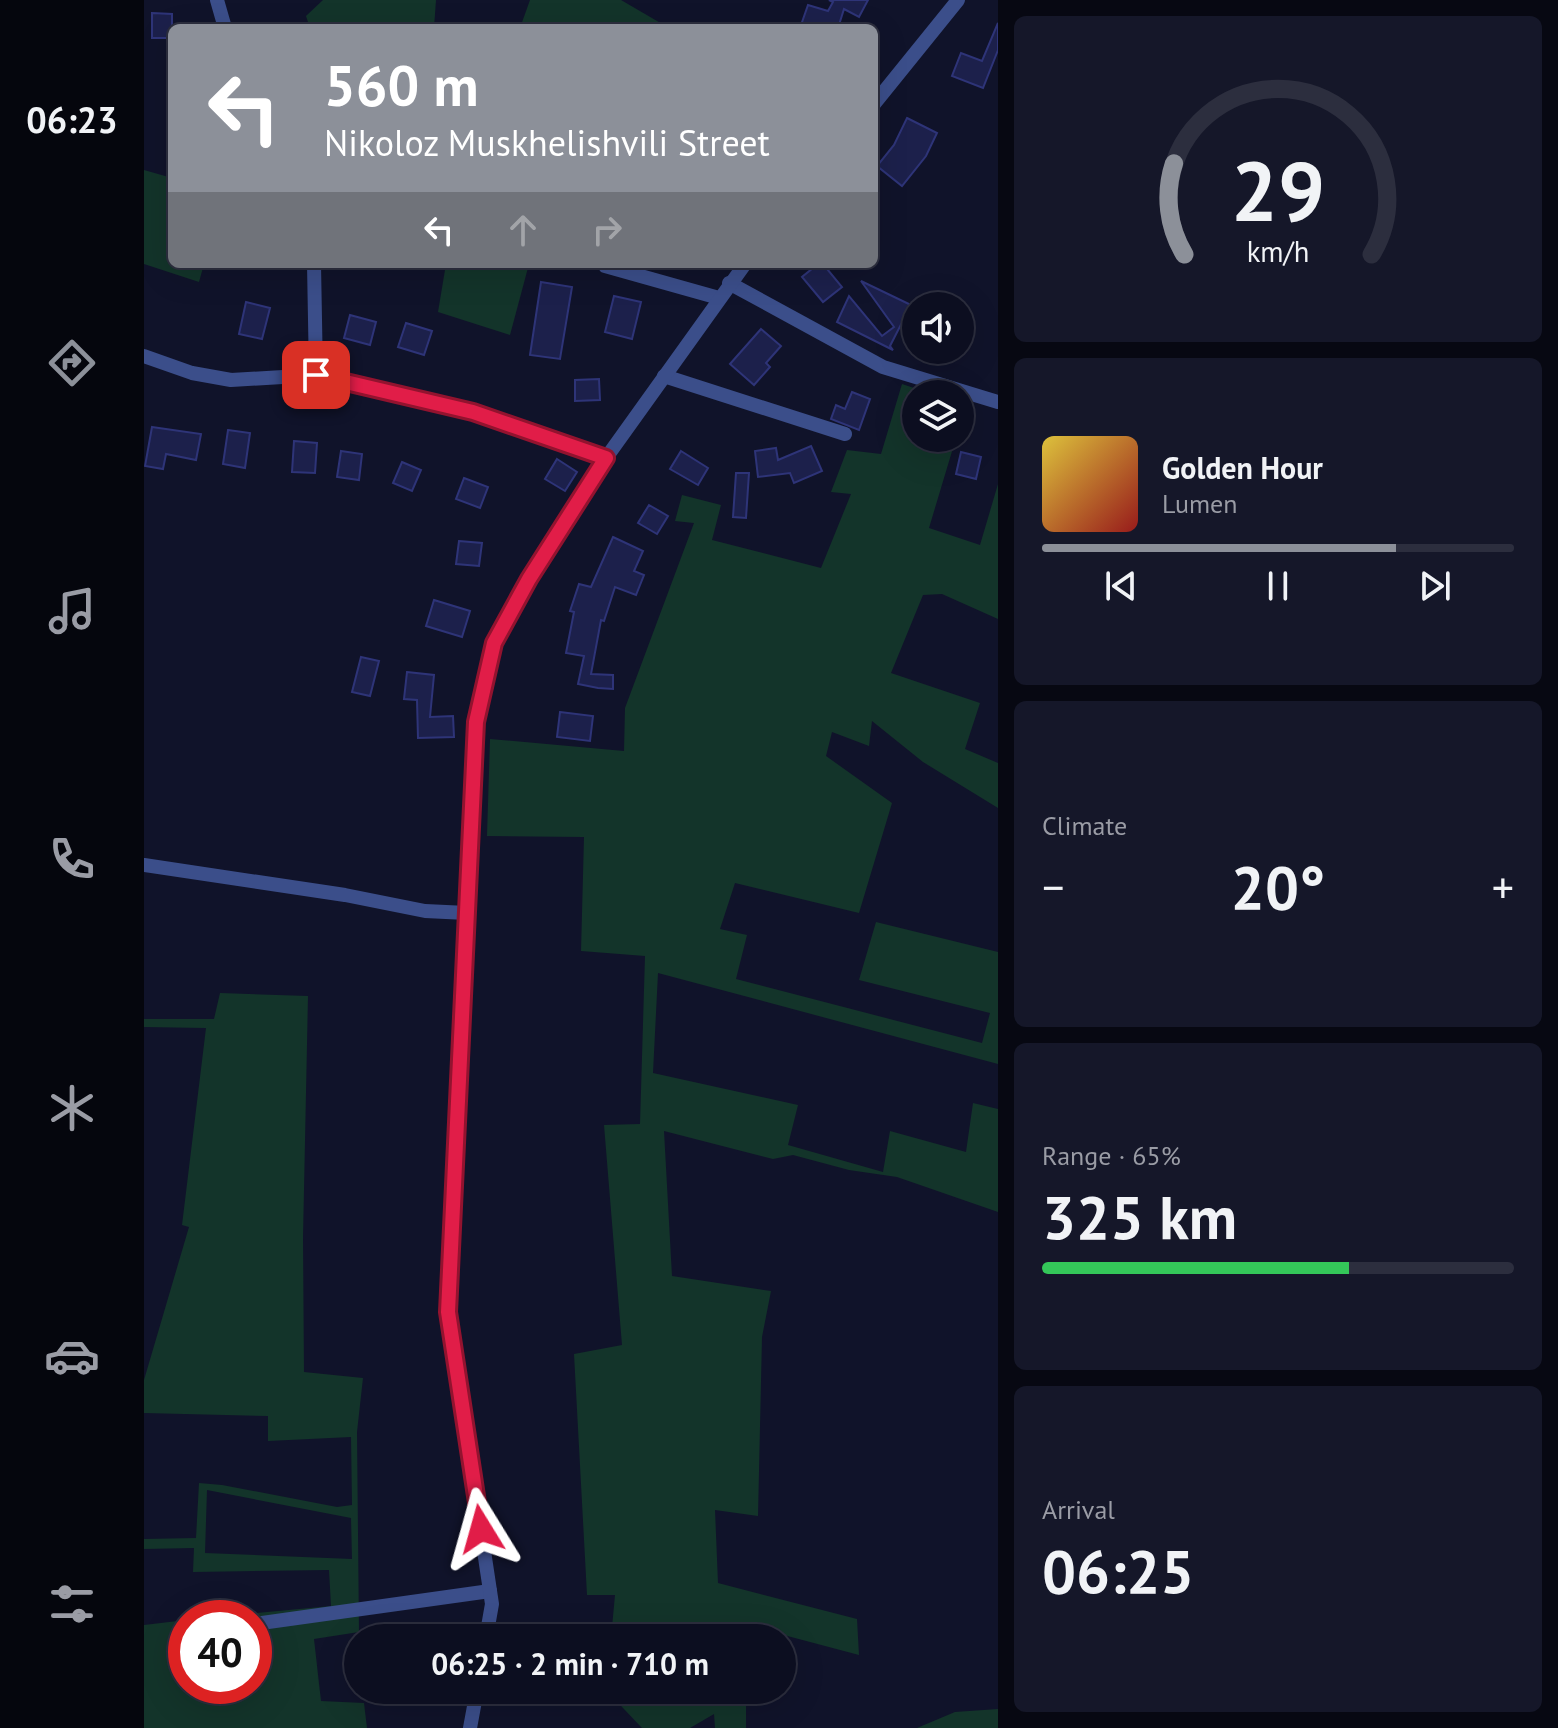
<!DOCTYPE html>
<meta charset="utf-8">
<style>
:root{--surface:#0c0e20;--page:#151729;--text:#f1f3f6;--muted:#9a9ca5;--line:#2c2e3e;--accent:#8c9099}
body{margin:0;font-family:"PT Sans",sans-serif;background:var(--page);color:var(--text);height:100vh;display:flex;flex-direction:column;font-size:30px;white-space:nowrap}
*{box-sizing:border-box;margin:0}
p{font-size:26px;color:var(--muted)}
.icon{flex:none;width:44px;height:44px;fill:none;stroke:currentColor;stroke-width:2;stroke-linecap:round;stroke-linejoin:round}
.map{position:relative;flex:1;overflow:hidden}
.panel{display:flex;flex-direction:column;gap:16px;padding:16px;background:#070812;width:560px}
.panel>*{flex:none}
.banner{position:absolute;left:24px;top:24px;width:710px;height:244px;border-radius:12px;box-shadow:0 8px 32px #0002,0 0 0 2px var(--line);background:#8c9099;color:#fff;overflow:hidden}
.controls{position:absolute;left:758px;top:292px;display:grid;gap:16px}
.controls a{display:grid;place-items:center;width:72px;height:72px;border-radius:50%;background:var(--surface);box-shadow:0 8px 32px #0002,0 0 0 2px var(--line);font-size:40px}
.speed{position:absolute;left:24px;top:1600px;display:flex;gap:16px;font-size:40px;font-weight:700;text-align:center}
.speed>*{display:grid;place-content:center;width:104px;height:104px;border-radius:50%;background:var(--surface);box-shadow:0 8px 32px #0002,0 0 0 2px var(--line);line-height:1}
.speed .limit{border:12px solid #d22;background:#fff;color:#111}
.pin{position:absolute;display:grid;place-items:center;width:68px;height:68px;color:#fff;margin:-34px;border-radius:16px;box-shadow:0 4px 12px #0006}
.me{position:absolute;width:88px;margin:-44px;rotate:352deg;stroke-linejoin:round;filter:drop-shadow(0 0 6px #0008)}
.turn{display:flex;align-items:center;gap:28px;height:168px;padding:0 24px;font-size:36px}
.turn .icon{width:104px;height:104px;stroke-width:2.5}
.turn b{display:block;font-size:56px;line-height:68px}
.lanes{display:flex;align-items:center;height:76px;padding:0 24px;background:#0003;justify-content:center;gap:40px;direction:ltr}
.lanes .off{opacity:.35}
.big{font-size:60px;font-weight:600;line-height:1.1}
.panel .card{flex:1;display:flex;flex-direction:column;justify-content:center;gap:12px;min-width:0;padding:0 28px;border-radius:12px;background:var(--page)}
.panel .dial{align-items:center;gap:0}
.dial svg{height:208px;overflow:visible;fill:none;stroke:var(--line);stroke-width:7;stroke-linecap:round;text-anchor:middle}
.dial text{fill:var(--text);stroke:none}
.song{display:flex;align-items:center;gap:24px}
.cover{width:96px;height:96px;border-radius:12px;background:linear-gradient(135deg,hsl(50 70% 55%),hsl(0 70% 35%))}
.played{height:8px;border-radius:4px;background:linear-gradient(90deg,var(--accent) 75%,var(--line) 75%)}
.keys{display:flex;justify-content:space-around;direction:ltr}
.heat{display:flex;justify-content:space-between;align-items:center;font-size:44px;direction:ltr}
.charge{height:12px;border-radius:6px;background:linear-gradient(90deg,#34c759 65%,var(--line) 0)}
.trip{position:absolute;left:200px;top:1624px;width:452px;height:80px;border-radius:40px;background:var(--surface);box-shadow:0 8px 32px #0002,0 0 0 2px var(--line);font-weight:600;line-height:80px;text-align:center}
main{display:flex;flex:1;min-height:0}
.tabs{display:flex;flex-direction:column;width:144px;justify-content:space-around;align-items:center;background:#05060d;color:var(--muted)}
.tabs .icon{width:56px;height:56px}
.tabs .selected{color:var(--accent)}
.tabs b{font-size:36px;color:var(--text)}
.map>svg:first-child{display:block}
.green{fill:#13342a;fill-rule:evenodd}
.building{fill:#1c204b;stroke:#2e3478;stroke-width:2}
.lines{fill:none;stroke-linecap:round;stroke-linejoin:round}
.minor{stroke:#3b4e8a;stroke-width:14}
.route-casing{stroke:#92132f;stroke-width:20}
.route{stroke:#e11d48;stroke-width:14}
</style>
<main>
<nav class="tabs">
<b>06:23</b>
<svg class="icon selected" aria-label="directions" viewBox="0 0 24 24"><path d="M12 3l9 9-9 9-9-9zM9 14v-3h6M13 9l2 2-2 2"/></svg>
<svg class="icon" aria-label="music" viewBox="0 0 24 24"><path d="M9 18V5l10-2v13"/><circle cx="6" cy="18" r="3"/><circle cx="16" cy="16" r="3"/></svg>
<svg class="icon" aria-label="phone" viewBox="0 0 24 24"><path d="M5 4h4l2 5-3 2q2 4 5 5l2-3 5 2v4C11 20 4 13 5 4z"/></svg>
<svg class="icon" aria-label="climate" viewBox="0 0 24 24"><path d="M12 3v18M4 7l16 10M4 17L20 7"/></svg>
<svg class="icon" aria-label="car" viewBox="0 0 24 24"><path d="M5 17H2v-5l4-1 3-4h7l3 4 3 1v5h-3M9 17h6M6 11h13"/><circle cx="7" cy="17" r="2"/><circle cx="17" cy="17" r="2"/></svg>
<svg class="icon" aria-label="filters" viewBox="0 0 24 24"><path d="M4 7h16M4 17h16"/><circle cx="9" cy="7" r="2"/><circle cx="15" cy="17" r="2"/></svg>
</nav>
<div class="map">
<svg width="854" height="1728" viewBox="0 0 854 1728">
<rect width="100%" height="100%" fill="#10132a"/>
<g class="green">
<polygon points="179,0 292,0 290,28 166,28 162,16"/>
<polygon points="386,0 477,0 525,28 376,28"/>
<polygon points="0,170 28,178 28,264 60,264 55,282 0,264"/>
<polygon points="302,264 385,264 366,335 294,312"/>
<polygon points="758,384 788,394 772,394 772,438 812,438 785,528 836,545 854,484 854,619 798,594 779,595 747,673 836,703 821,749 854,763 854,808 779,762 728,721 725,746 688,732 682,756 748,803 715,913 591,883 576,929 603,935 592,979 838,1043 846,1013 715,980 732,922 854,952 854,1064 514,973 509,1073 654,1105 644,1145 739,1172 746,1131 822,1152 829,1103 854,1109 854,1212 753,1177 705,1170 649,1155 629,1159 520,1131 528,1276 627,1291 618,1337 614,1516 571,1510 574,1583 713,1619 715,1655 602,1625 601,1638 467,1638 471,1595 443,1595 430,1354 478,1345 460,1125 496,1124 501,956 437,951 440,837 343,836 346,739 480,751 481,708 550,523 531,521 538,495 577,505 568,540 677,568 707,494 687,492 703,450 737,454"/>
<path d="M76 993 164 996 159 1238 160 1372 219 1378 213 1432 215 1632 170 1639 177 1701 220 1703 223 1728H0V1625L42 1620V1686H110V1618H58L187 1606 185 1570 49 1572 50 1548 0 1549V1539L52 1538 55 1483 78 1485 193 1507 208 1505 207 1437 124 1441V1416L0 1413V1380L45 1227 38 1225 62 1028 0 1027V1019H70ZM63 1490 207 1518 208 1559 61 1553Z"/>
<polygon points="462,1690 611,1690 602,1693 602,1728 571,1728 570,1714 546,1728 498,1728"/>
<polygon points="854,1709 854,1728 773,1728 811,1712"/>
</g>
<g class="building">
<polygon points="685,0 724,0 715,17 700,9 694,28 656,28 664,5 684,11 689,2"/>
<polygon points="8,13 28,14 28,38 8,38"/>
<polygon points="854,23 854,50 839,88 808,76 817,53 838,61"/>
<polygon points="763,118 793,133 782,156 758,186 733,166 750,145"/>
<polygon points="674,264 679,264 698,287 679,302 658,277"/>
<polygon points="717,281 767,305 746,346 749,350 693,322 705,296 738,336 750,327"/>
<polygon points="397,282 428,287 416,359 386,355"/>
<polygon points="470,296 497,302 488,339 461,332"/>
<polygon points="102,302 126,308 118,339 95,334"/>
<polygon points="206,315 232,322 226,345 200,338"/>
<polygon points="262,323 288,331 280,355 254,347"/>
<polygon points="617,329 637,346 622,363 626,367 610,385 586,364"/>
<polygon points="455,379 456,400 431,401 431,380"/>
<polygon points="708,392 726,399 715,430 687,419 692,405 701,409"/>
<polygon points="8,427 57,434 52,460 22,454 19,469 1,466"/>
<polygon points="84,430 106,433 101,468 79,464"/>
<polygon points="150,441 173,443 171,473 148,472"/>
<polygon points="667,446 678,471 650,483 646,473 614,477 611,451 632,448 634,460"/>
<polygon points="197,451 218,454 215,480 193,477"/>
<polygon points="537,451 564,468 554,485 526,469"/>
<polygon points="817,452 837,457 832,479 812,474"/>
<polygon points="413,459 433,472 421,491 401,479"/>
<polygon points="258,462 277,470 268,491 249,483"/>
<polygon points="592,473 605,473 602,518 589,517"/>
<polygon points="320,478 344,487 336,508 312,499"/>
<polygon points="505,505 524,516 513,534 494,523"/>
<polygon points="469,537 499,551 490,571 500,575 492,595 471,587 460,621 457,620 447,674 469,675 469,689 454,688 434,684 440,656 422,653 430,612 426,611 435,584 447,587"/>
<polygon points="315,541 338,543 335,566 312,564"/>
<polygon points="290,600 326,611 318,637 282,626"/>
<polygon points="217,657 235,661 226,696 208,692"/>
<polygon points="263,672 290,675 286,717 309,716 310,737 274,738 273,700 260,699"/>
<polygon points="416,712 449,716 446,741 413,737"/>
</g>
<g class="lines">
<g class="minor">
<polyline points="73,0 81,28"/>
<polyline points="730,104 814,0"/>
<polyline points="170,264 172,375"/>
<polyline points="461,266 575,298"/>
<polyline points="585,283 739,367 854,402"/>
<polyline points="0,356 48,373 87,380 172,375 329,412 462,458"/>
<polyline points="520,376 701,434"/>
<polyline points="0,865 201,895 281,911 323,913"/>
<polyline points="110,1624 346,1591"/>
<polyline points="342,1638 348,1604 304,1312 332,722 350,643 385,579 462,458 601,264"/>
<polyline points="326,1728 333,1690"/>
</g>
</g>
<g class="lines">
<g class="route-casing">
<polyline id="route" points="172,375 329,412 462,458 385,579 350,643 332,722 304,1312 337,1529"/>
</g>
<use href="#route" class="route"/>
</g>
</svg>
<div class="controls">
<a><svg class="icon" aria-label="sound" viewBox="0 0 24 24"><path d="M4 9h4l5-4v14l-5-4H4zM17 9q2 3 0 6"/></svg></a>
<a><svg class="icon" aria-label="layers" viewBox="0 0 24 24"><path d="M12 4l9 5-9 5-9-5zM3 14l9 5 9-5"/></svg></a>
</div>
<div class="speed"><div class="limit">40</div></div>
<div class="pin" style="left:172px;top:375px;background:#d93025"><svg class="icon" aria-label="arrive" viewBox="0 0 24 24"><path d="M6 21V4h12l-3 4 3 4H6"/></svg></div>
<svg class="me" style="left:337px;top:1529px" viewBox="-20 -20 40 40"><path d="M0-17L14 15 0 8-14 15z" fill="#e11d48" stroke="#fff" stroke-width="4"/></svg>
<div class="trip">06:25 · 2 min · 710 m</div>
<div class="banner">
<div class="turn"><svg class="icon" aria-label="left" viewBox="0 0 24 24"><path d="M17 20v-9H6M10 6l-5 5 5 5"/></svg><div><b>560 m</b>Nikoloz Muskhelishvili Street</div></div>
<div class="lanes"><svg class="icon" aria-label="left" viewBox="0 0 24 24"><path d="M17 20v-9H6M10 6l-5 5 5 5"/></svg><svg class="icon off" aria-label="ahead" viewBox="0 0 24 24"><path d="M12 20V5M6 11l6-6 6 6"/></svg><svg class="icon off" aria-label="right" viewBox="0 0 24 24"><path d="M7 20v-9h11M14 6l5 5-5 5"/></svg></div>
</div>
</div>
<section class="panel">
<div class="card dial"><svg viewBox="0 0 100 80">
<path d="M14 69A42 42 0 1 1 86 69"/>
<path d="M14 69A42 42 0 0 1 10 34" stroke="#8c9099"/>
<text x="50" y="56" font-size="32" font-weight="700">29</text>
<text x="50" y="72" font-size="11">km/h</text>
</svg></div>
<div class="card">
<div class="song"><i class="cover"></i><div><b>Golden Hour</b><p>Lumen</p></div></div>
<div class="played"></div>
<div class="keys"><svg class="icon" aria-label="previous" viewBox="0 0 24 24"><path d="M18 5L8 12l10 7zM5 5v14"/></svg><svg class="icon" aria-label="pause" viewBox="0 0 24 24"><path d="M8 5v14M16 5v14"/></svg><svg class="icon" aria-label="next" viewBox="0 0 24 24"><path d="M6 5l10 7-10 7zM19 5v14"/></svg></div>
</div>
<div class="card"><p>Climate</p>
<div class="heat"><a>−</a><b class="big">20°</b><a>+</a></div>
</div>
<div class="card"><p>Range · 65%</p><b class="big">325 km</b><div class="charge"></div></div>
<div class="card"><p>Arrival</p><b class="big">06:25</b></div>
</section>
</main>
